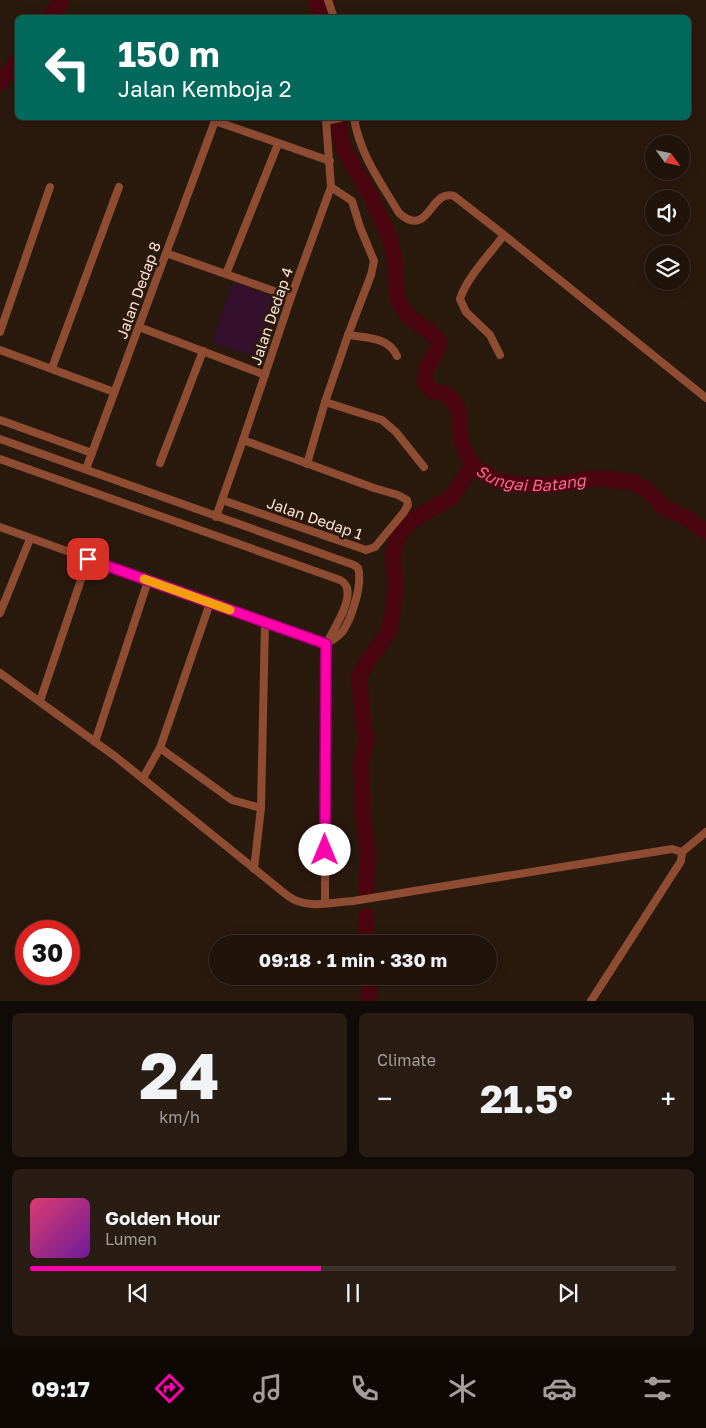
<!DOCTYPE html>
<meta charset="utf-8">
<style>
:root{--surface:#20130a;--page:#281c13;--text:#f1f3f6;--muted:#a29e9c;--line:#3d322b;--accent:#ff02ab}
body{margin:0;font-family:"Golos Text",sans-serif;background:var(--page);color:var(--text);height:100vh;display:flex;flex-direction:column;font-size:19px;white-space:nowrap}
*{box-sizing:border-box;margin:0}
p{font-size:16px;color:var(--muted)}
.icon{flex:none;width:28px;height:28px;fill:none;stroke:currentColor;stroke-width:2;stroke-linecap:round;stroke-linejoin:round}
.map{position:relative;height:1001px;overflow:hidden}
.side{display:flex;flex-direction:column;gap:12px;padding:12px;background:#120a06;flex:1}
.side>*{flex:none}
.guide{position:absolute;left:15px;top:15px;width:676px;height:105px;border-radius:8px;box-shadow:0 2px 12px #0003,0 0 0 1px var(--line);background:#00695c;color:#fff;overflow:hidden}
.needle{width:32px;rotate:123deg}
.fabs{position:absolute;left:645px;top:135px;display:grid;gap:10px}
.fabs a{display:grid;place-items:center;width:45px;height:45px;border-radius:50%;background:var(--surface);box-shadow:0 2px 12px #0003,0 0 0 1px var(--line);font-size:25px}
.speed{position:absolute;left:15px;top:920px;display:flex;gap:10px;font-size:25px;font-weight:700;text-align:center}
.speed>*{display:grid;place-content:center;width:65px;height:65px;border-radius:50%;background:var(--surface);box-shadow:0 2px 12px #0003,0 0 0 1px var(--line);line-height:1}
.speed .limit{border:8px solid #d22;background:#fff;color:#111}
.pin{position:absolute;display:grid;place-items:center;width:42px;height:42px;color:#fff;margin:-21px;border-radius:10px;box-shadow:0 2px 8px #0006}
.me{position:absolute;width:55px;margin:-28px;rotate:0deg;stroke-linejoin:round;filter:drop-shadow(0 0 4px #0008)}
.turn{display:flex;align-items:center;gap:18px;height:105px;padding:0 20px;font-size:22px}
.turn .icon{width:65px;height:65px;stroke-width:2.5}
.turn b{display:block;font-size:35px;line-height:42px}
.big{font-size:38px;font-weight:700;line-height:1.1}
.side .widget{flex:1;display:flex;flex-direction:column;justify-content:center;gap:8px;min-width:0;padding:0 18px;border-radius:8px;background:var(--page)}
.side .dial{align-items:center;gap:0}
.dial b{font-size:65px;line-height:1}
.song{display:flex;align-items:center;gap:15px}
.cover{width:60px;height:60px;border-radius:8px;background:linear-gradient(135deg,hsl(340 70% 55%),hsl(280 70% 35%))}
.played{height:5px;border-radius:2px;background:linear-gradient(90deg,var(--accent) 45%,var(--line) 45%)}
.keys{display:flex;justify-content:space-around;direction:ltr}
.heat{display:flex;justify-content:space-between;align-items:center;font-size:28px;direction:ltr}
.side .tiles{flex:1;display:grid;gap:12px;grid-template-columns:1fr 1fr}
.widget:last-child{grid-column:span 2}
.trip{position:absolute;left:209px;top:935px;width:288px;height:50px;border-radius:25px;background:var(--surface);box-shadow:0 2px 12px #0003,0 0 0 1px var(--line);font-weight:700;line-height:50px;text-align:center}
.dock{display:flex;height:80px;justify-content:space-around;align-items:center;background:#0d0804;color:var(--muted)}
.dock .icon{width:35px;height:35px}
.dock .selected{color:var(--accent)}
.dock b{font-size:22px;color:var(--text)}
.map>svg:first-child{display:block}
.green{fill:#34102d}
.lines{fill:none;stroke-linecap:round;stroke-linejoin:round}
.river{stroke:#4b050e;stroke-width:16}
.minor{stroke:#8e4c33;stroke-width:8}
.route-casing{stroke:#a6016f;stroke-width:12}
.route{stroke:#ff02ab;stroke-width:9}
.slow{stroke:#f59e0b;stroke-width:9}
.labels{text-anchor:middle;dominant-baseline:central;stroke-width:5;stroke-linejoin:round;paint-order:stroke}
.street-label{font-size:15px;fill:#ffe4d6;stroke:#2a190d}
.water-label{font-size:16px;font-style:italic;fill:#ff6493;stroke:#2a190d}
</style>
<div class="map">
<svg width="706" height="1001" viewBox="0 0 706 1001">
<rect width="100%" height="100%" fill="#2a190d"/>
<polygon class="green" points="233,282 279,299 258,358 212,342"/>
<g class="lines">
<g class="river">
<polyline points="316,0 321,18"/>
<polyline points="49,18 62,0"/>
<polyline points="0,82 18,61"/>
<path id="s1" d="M338 119 343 148 371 196 391 241 395 263 397 299 409 317 425 328 439 341 438 349 426 369 425 382 432 391 447 394 456 405 460 416V431L461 442 472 465 496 480 523 485H549L597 478 632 482 649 491 663 507 686 518 706 532"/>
<polyline points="366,890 368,855 363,814 361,762 367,739 364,729 359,677 369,659 389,632 394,604 396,583 393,559 397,536 413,520 453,496 472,465"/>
<polyline points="366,916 366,944"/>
<polyline points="368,1001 369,991 368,976"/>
</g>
<g class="minor">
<polyline points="328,0 334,18"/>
<path d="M354 118C360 155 380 181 399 213 429 240 430 188 454 196L504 235 706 398"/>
<polyline points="166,253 291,297"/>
<polyline points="226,274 278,144"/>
<polyline points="139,327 265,375"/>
<polyline points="0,332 50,187"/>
<path d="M348 335C367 338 389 337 397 356"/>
<polyline points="0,350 114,392"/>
<path d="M500 355 490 335 466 312 460 299C467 277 490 254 504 235"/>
<polyline points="52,368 119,187"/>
<polyline points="325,402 382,420 396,432 424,467"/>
<polyline points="0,420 92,453"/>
<path d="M0 439 354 565 358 568C363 584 352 617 343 631 339 636 333 640 327 643"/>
<path d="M0 459 340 580C361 590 333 630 326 644L325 903"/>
<polyline points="160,463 203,351"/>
<polyline points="307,464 325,402 348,335 371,275 374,261 360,227 352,201 331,187"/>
<polyline points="86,469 215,121 330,161"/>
<polyline points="222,500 366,550 375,547 404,512 408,505 407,500 398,495 374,488 243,440"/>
<polyline points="216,517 243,440 291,297 331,187 326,121 340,118"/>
<polyline points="0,527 326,644"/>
<polyline points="0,613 30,539"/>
<path d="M0 673 116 757 288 896C307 910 331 902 353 901L672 849 682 852 681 861 591 1001"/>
<polyline points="40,701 88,559"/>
<polyline points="95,742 148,581"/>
<polyline points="160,748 232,800 261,808"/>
<polyline points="143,778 160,748 210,603"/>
<polyline points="682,852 706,832"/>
<polyline points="254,869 261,808 265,623"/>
</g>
</g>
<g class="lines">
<g class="route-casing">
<polyline id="route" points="88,559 326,644 325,850"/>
</g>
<use href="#route" class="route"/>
<polyline class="slow" points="144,579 230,610"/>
</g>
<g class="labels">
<g class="street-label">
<text transform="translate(138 290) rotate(-70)">Jalan Dedap 8</text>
<text transform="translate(271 316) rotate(-71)">Jalan Dedap 4</text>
<text transform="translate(315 518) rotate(19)">Jalan Dedap 1</text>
</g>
<g class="water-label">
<text stroke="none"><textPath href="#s1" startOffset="464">Sungai Batang</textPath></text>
</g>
</g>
</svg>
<div class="fabs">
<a><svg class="needle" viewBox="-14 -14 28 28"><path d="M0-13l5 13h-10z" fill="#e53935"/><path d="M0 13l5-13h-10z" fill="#a29e9c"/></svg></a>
<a><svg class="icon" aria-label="sound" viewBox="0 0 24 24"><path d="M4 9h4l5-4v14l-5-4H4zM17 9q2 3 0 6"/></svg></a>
<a><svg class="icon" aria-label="layers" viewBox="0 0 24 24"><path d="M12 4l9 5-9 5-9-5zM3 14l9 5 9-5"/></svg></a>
</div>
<div class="speed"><div class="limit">30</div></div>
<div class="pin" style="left:88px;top:559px;background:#d93025"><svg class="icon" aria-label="arrive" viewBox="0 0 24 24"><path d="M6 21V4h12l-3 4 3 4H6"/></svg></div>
<svg class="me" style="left:325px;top:850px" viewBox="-20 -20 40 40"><circle r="19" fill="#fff"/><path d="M0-13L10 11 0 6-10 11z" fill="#ff02ab"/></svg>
<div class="trip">09:18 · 1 min · 330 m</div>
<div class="guide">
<div class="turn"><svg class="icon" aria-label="left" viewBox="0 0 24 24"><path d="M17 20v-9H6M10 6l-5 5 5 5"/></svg><div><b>150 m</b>Jalan Kemboja 2</div></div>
</div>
</div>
<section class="side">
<div class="tiles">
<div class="widget dial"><b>24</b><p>km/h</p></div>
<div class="widget"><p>Climate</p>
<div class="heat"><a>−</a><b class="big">21.5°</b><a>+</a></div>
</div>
<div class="widget">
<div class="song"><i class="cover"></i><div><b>Golden Hour</b><p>Lumen</p></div></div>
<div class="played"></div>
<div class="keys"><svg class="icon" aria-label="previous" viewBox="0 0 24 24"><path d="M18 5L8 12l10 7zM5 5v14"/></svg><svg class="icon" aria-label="pause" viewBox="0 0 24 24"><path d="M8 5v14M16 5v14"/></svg><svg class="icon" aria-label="next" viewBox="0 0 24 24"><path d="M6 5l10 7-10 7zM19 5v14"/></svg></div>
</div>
</div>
</section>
<nav class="dock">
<b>09:17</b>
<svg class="icon selected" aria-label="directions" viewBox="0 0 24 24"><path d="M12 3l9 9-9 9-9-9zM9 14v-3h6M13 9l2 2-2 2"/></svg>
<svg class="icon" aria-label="music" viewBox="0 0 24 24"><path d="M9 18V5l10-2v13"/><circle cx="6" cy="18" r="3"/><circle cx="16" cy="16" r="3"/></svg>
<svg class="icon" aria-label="phone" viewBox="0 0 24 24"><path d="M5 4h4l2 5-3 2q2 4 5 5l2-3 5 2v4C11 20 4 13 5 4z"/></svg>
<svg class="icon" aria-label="climate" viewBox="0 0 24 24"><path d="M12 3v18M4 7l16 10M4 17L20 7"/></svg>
<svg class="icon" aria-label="car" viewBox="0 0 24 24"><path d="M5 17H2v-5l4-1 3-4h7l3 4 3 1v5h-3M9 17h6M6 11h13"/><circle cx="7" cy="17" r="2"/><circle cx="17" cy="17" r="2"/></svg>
<svg class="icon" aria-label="filters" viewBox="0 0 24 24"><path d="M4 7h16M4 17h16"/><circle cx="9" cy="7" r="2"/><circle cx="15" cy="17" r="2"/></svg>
</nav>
